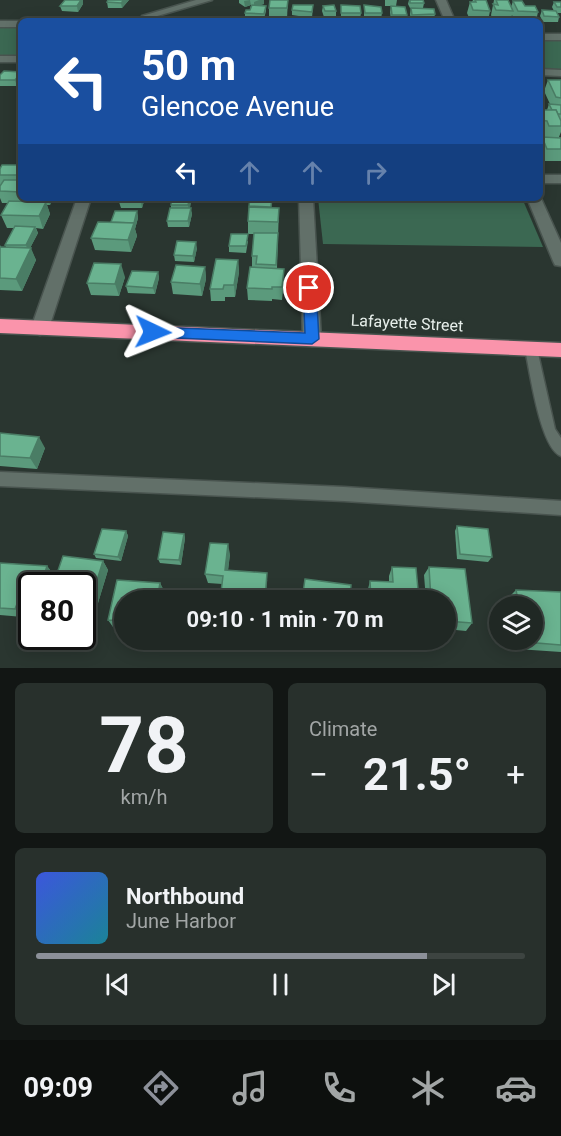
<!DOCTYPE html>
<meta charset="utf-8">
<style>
:root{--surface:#202824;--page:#28302c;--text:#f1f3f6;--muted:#a2a6a6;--line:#3d4441;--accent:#8c9099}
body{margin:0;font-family:Roboto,sans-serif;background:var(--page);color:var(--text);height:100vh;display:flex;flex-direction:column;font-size:22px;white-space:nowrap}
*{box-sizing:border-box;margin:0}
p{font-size:20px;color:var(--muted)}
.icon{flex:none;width:33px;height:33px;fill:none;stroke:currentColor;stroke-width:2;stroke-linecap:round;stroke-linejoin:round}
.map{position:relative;height:668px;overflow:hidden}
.drawer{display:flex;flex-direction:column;gap:15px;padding:15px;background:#121614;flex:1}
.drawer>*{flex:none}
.guide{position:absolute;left:18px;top:18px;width:525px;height:183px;border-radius:9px;box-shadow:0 3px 15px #0003,0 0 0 2px var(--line);background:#1a4fa0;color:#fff;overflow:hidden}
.buttons{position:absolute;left:489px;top:596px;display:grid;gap:12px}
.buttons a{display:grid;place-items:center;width:54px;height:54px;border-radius:50%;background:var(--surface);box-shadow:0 3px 15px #0003,0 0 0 2px var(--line);font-size:30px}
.speed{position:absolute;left:18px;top:572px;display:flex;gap:12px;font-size:30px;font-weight:700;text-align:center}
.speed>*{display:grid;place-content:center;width:78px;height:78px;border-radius:50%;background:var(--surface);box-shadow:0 3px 15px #0003,0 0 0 2px var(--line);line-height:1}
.speed .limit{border:3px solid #111;border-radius:9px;background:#fff;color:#111}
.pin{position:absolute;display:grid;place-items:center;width:51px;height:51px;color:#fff;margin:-26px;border:3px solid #fff;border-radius:50%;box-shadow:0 2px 6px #0007}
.me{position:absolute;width:66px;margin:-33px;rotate:92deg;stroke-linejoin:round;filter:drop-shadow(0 0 4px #0008)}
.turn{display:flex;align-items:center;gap:21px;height:126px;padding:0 24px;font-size:27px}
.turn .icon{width:78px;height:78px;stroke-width:2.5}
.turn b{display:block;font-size:42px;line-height:51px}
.lanes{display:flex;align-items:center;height:57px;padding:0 24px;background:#0003;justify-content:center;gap:30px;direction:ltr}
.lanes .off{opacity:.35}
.big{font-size:45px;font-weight:700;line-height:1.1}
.drawer .card{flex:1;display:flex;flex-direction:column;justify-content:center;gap:9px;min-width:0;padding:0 21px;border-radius:9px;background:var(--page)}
.drawer .dial{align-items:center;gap:0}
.dial b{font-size:78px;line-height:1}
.song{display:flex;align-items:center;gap:18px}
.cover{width:72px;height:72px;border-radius:9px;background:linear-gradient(135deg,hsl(230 70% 55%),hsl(190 70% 35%))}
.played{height:6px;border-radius:3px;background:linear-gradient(90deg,var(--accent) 80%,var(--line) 80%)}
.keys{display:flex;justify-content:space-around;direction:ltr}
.heat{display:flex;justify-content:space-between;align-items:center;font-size:33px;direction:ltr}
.drawer .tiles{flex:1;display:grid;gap:15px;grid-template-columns:1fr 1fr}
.card:last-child{grid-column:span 2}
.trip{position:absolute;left:114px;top:590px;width:342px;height:60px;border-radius:30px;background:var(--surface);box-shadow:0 3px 15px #0003,0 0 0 2px var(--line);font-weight:700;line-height:60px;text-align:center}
.menu{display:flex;height:96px;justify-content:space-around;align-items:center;background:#0d100e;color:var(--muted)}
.menu .icon{width:42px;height:42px}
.menu .active{color:var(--accent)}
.menu b{font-size:27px;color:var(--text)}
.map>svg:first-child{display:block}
.green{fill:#3b6852}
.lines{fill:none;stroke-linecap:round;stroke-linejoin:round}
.lane-casing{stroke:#49544f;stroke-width:3}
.street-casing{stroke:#49544f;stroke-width:3}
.highway-casing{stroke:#49544f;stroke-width:3}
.lane{fill:#627069;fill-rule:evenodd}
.street{fill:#627069;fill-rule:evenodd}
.highway{fill:#fa94ab;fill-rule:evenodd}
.wall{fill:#5b9a7c}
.shaded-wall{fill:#4a7d65}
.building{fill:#6ab390;stroke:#4a7d65;stroke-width:1.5}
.route{fill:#1a73e8;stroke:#114b97;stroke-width:1.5}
.labels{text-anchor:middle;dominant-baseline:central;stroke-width:6;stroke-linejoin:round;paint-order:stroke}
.street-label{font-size:16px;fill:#e7efeb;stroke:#2a3630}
</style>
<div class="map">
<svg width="561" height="668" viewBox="0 0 561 668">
<rect width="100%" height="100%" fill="#2a3630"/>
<g class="green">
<polygon points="0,26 21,26 21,57 0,56"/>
<polygon points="540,39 561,39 561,71 540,70"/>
<polygon points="318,198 522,198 543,247 323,244"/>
</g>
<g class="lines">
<g class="lane-casing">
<g id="lane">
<path d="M531 344 535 346 537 349 555 429 561 438V456C540 448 530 371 525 349L527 346Z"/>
<polygon points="0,472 344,487 561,501 561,515 344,501 0,486"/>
</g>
</g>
<g class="street-casing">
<g id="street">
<polygon points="196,0 212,0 147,19 142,16"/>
<polygon points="436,0 446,0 455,21 445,21"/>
<rect x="0" y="21" width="21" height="6"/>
<rect x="540" y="34" width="21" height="6"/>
<rect x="0" y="56" width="21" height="6"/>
<polygon points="540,69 561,70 561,76 540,75"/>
<rect x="540" y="175" width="21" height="8"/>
<polygon points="540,196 561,243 561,266 555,265 553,261 527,198"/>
<polygon points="77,198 91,198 49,328 46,333 40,335 34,333 31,328"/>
<polygon points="299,198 313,198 321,339 318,344 312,346 306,344 303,339"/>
</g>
</g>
<g class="highway-casing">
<polygon id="highway" points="0,319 561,343 561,357 0,333"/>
</g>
<use href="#lane" class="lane"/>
<use href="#street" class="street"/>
<use href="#highway" class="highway"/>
</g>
<g class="wall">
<polygon points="65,0 83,0 83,4 78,12 62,11 60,6"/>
<polygon points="129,0 122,8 108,8 107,2"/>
<polygon points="239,0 264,0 264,4 259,5 266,6 266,11 264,19 245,18 245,13 250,10 251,5 245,7 239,3"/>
<polygon points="288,0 287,18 269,18 269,8"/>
<polygon points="385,0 397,0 396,6 385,6"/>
<polygon points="409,0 423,0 424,3 423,8 410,8 408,4"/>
<polygon points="473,0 486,0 490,11 488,21 470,20 467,13 470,2 472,2"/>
<polygon points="494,0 508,0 511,7 513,1 538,12 536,21 515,21 512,15 510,21 493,21 491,15"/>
<polygon points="554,2 561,2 561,13 557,13 559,17 558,22 543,22 540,16 542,10 554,11 552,7"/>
<polygon points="313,5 312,18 292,15 292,10"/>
<polygon points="341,5 361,13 360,19 341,18"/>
<polygon points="364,5 382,13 381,19 364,18"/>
<polygon points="323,6 336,11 336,16 324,17 322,11"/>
<polygon points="391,6 407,15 406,20 391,20 390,12"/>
<polygon points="411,8 435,14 434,19 411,21 410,14"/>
<polygon points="21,72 21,91 19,84 17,86 0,86 0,75"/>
<polygon points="548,80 561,80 561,132 559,137 561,138 561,161 543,161 540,154 540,143 542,137 545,137 542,132 540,132 540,110 547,110 549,104 550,104 544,91"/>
<polygon points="540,84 543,91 540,101 541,102 540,105"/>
<polygon points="21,165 21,198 53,198 50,205 47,205 50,214 43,229 36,228 38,233 30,248 36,260 22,291 0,290 0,245 1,247 6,247 5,245 14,228 7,228 1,215 8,203 2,203 0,198 0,169"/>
<polygon points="120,198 145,198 142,208 121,208 119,202"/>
<polygon points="172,198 191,198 191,201 190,208 192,214 189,227 168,227 167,221 171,208 171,205"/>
<polygon points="272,198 271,207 279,208 277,268 284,281 282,300 272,299 272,301 248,300 247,288 252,267 252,256 254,234 248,234 248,221 249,206"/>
<polygon points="137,211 138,218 135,229 137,236 131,252 95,250 91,238 111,222"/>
<polygon points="248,241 246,253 229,252 229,246"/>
<polygon points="197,248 194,262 175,261 174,255"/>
<polygon points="238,260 239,272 235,297 225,297 225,301 211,301 210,289"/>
<polygon points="205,267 206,279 202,296 173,294 171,282"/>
<polygon points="158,272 159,278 155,294 128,293 126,286"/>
<polygon points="125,277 119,296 91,295 87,283"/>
<polygon points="0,433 45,448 37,469 0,466"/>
<polygon points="457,526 492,557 488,562 457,559 455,531"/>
<polygon points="126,531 128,536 121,561 96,558 94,554"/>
<polygon points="184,534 185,538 181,565 160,563 158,559"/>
<polygon points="230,554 228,570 268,581 222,584 208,583 205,574"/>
<polygon points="103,561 108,570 91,626 82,625 82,585"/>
<polygon points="0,563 47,566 54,575 32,585 32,605 28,605 23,617 0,615"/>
<polygon points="392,567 419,600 368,600 368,589 370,581 389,582 389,576"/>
<polygon points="429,567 472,623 466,631 446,629 446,600 426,600 424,575"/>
<polygon points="117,580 160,583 164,591 163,600 124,600 124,628 113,627 108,620"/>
<polygon points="516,590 561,592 561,652 517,649 515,639 532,639 532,606 510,606 508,598"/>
</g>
<g class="shaded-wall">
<polygon points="81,0 83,0 83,4 78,12 77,6"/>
<polygon points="124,0 129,0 122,8 121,3"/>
<polygon points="250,0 251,5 245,7 244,1"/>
<polygon points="259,0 264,0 264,4 254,7 254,2"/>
<polygon points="21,73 21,80 17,80 19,84 17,86 15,80"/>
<polygon points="48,198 53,198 50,205"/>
<polygon points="142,198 145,198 142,208 141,202"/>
<polygon points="190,198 191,198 191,201 189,212 188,205"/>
<polygon points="46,202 50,214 43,229 39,216"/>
<polygon points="191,208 192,214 189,227 188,221"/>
<polygon points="137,211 138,218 135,229 137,236 131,252 128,240"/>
<polygon points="35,227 38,233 28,252 26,245"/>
<polygon points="196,242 197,248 194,262 193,256"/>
<polygon points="31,248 36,260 22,291 16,279"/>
<polygon points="238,260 239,272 235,297 234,285"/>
<polygon points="121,264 125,277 119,296 115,284"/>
<polygon points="205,267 206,279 202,296 200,284"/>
<polygon points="158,272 159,278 155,294 153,288"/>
<polygon points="39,437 45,448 37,469 30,458"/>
<polygon points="126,531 128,536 121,561 118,557"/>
<polygon points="184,534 185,538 181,565 179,560"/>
<polygon points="228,544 230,554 227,579 225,570"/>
<polygon points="103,561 108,570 91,626 85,619"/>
<polygon points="47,566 54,575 51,585 41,585"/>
<polygon points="267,573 266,600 265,600"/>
<polygon points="160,583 164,591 163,600 157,600"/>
<polygon points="20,596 28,605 23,617 15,609"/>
</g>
<g class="building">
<polygon points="65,0 81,0 77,6 60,6"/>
<polygon points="108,0 124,0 121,3 107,2"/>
<polygon points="270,0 288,0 287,8 269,8"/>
<polygon points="410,0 423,0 424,3 410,3"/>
<polygon points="475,0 486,0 490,11 473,10 470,2 476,2"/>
<polygon points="496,0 508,0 513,11 496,10 493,4 498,5"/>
<polygon points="513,1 522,1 525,6 535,6 538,12 518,11"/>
<polygon points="554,2 561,2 561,7 557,7"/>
<polygon points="252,5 266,6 264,14 245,13 246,10 250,10"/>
<polygon points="293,5 313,5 312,12 292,10"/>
<polygon points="334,5 336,11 325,11 323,6"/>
<polygon points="341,5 360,6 361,13 341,13"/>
<polygon points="364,5 381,7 382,13 365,13"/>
<polygon points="391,6 405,7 407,15 392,15"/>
<polygon points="411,8 434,9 435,14 412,15"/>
<polygon points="542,10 556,11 559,17 544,16"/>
<polygon points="4,71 21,72 21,73 15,80 0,80 0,75"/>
<polygon points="548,80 561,80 561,98 556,97"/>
<polygon points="540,84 543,91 540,91"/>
<polygon points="549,104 561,105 561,114 558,114 556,110 552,110"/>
<polygon points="540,110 556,110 561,121 561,126 549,126 547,121 540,120"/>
<polygon points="542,137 561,138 561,149 547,149"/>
<polygon points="2,165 21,165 21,175 0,175 0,169"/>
<polygon points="4,180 21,180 21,192 0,191 0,186"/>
<polygon points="120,198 142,198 141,202 119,202"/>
<polygon points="172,198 190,198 188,205 171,205"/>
<polygon points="250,198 272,198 271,207 249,206"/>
<polygon points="9,201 46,202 39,216 1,215"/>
<polygon points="249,207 279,208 278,222 248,221"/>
<polygon points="170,208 191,208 188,221 167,221"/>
<polygon points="115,211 137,211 134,223 111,222"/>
<polygon points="98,222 134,223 128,240 91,238"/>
<polygon points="15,226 35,227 26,245 5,245"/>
<polygon points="254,233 278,233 276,265 256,264 257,256 252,256"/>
<polygon points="231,234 248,234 246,246 229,246"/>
<polygon points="177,241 196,242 193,256 174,255"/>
<polygon points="0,247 31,248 16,279 0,278"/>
<polygon points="216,259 238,260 234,285 224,285 223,289 210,289"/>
<polygon points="94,263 121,264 115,284 87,283"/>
<polygon points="176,265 205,267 200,284 171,282"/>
<polygon points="250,267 284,269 282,287 272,287 272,289 247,288"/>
<polygon points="132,271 158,272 153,288 126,286"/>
<polygon points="0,433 39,437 30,458 0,456"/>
<polygon points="457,526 488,529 492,557 460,554"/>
<polygon points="102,529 126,531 118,557 94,554"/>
<polygon points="163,532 184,534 179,560 158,559"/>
<polygon points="210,543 228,544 225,570 267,573 265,600 220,600 223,576 205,574"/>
<polygon points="63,556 103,561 85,619 82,618 82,585 53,585"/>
<polygon points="0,563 47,566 41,585 32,585 32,597 20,596 15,609 0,608"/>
<polygon points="392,567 416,568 419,600 371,600 370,581 393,582"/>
<polygon points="429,567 465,569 472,623 446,621 446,600 431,600"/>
<polygon points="305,579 351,585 350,600 302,600"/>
<polygon points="117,580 160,583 157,600 124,600 124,621 108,620"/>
<polygon points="516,590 561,592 561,645 525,642 525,639 532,639 532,606 519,606"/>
</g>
<polygon class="route" points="309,284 316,288 319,339 312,344 153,337 146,332 153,327 305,333 303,288"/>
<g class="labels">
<g class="street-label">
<text transform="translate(407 323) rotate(3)">Lafayette Street</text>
</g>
</g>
</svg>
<div class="buttons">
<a><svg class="icon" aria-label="layers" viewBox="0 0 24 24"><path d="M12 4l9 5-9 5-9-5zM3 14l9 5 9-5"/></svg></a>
</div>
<div class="speed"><div class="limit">80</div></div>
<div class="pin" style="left:309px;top:288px;background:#d93025"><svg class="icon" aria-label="arrive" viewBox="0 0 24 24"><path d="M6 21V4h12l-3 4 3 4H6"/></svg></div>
<svg class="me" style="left:153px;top:332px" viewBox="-20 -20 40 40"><path d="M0-17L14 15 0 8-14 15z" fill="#1a73e8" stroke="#fff" stroke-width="4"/></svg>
<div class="trip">09:10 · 1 min · 70 m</div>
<div class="guide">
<div class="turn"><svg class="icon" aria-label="left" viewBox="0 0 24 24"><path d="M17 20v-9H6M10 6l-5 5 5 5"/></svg><div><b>50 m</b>Glencoe Avenue</div></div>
<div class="lanes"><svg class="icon" aria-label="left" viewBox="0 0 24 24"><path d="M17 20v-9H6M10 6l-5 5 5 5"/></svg><svg class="icon off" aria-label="ahead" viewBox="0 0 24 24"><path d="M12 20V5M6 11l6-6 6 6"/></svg><svg class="icon off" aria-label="ahead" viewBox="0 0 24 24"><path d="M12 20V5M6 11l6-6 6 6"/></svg><svg class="icon off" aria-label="right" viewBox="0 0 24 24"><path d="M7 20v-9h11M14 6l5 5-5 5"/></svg></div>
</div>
</div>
<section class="drawer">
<div class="tiles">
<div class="card dial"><b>78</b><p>km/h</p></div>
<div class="card"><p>Climate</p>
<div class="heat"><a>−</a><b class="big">21.5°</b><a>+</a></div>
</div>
<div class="card">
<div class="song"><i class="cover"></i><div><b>Northbound</b><p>June Harbor</p></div></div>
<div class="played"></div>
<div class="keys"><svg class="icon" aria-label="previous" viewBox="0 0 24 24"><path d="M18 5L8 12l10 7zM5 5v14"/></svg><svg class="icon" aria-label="pause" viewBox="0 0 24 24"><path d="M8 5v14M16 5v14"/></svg><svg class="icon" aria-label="next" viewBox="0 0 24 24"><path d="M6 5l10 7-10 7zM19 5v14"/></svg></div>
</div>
</div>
</section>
<nav class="menu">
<b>09:09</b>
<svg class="icon active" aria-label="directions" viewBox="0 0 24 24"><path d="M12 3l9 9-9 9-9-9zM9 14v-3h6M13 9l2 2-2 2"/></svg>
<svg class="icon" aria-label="music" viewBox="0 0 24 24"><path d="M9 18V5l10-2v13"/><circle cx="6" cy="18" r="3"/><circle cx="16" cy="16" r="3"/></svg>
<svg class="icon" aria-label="phone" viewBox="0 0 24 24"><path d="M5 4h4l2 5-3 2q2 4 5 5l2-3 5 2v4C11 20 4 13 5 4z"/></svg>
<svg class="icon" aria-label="climate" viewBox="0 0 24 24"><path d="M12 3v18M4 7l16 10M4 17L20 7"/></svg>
<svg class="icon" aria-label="car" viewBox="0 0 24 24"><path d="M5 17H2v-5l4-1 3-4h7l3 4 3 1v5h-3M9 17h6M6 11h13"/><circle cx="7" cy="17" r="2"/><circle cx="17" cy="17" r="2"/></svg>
</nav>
